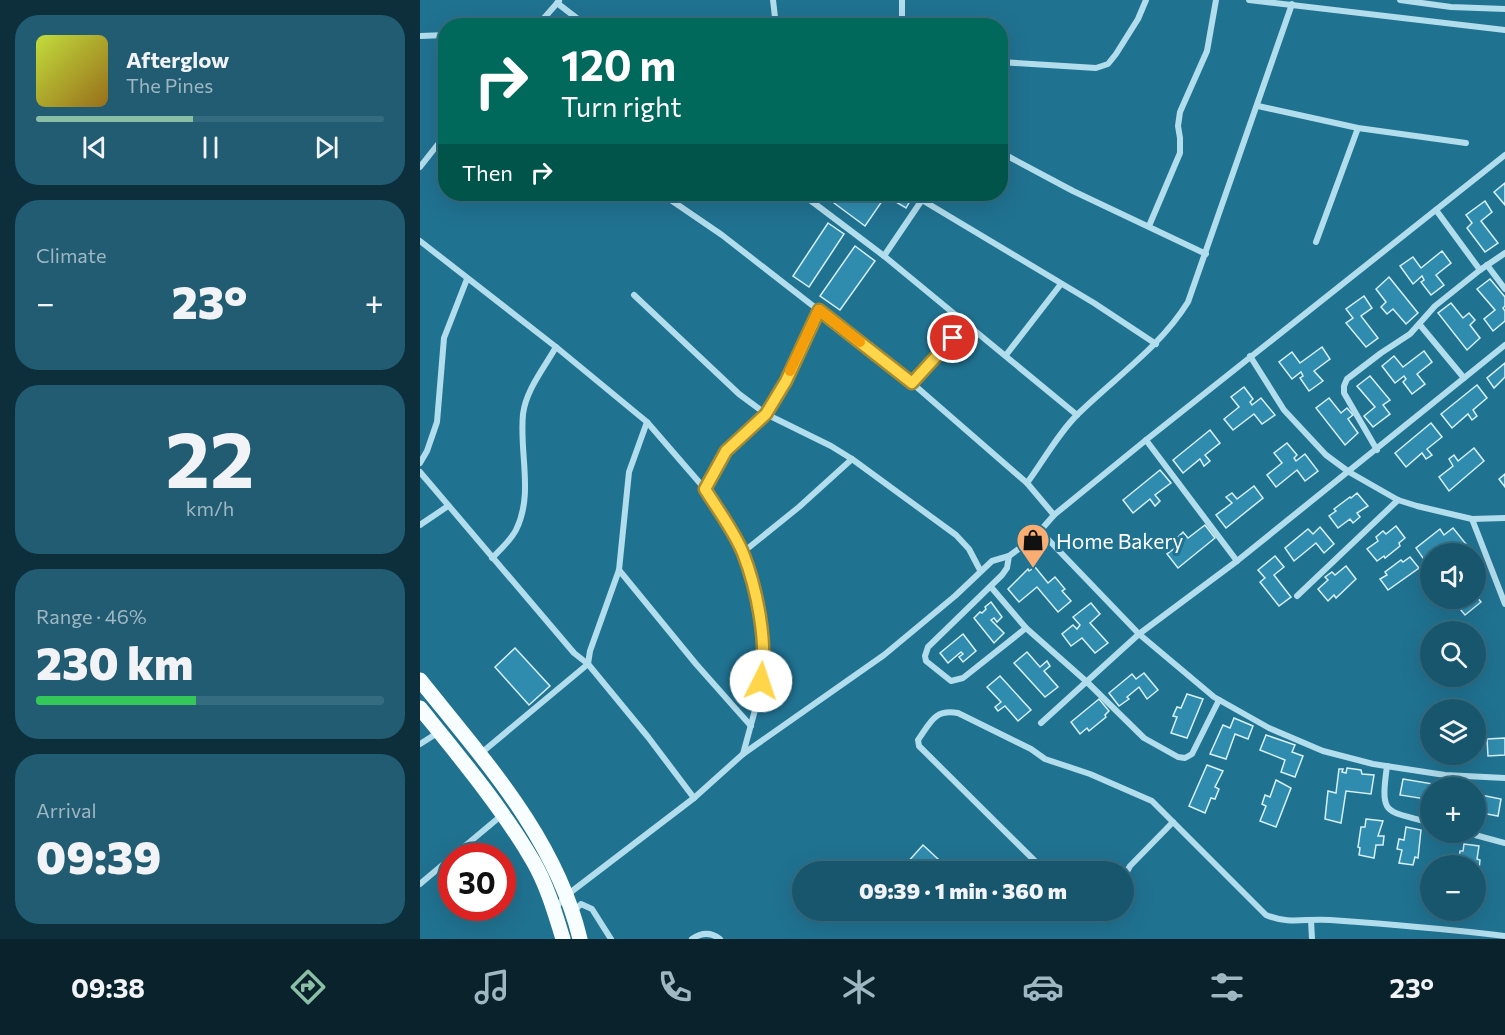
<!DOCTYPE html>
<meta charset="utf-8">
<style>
:root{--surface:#18566d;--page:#215c72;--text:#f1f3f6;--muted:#9fb7c2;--line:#366c80;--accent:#8abfa5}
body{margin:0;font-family:Commissioner,sans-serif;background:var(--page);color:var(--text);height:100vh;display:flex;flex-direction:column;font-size:22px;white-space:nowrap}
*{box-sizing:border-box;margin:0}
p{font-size:20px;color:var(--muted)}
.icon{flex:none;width:33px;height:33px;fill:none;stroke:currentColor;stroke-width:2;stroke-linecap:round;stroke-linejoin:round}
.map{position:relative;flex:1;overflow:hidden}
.side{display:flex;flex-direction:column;gap:15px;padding:15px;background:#0d2f3c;width:420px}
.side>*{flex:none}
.top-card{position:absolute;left:18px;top:18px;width:570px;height:183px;border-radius:24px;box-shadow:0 6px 24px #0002,0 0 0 2px var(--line);background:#00695c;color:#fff;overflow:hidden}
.fabs{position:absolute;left:1000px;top:543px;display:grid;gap:12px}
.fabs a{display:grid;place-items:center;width:66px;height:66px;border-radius:50%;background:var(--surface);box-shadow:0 6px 24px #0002,0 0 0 2px var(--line);font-size:30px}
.speed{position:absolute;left:18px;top:843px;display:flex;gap:12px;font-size:30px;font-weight:700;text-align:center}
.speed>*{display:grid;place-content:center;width:78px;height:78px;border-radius:50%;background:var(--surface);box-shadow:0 6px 24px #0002,0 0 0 2px var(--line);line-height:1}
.speed .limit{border:9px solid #d22;background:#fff;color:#111}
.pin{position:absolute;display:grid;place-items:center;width:51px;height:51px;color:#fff;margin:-26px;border:3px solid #fff;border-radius:50%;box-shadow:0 2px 6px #0007}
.me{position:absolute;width:66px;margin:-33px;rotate:4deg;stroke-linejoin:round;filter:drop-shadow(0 0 4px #0008)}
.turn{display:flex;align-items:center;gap:21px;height:126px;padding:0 24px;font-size:27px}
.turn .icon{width:78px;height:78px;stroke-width:2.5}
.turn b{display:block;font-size:42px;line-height:51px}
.then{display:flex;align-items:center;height:57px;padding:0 24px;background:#0003;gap:12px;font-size:22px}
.big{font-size:45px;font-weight:800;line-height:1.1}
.side .tile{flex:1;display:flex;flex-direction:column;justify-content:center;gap:9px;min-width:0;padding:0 21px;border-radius:24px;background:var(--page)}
.side .dial{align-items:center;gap:0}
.dial b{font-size:78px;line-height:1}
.song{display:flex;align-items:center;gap:18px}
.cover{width:72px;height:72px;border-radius:9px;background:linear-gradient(135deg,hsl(70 70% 55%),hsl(40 70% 35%))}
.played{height:6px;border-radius:3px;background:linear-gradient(90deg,var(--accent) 45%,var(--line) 45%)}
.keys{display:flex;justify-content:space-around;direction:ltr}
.heat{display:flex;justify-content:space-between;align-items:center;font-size:33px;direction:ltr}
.charge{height:9px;border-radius:4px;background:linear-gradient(90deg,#34c759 46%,var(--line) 0)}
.trip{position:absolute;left:372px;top:861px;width:342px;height:60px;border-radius:30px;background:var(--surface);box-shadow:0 6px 24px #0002,0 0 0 2px var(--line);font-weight:800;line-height:60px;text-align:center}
.tab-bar{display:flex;height:96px;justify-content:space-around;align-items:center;background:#0a222c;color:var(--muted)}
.tab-bar .icon{width:42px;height:42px}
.tab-bar .on{color:var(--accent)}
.tab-bar b{font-size:27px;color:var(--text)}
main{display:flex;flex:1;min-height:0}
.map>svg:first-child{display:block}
.building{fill:#308caf;stroke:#d7f0f9;stroke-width:1.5}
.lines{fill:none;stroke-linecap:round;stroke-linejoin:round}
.minor{stroke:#b2dded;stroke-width:6}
.primary{stroke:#f8fdff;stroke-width:15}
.route-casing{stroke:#a68a30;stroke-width:15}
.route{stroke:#ffd54a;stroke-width:10}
.slow{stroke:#f59e0b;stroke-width:10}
.labels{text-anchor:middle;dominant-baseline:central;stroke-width:6;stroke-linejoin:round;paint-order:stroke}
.poi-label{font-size:21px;fill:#fff;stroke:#207291;text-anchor:start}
</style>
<main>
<section class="side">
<div class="tile">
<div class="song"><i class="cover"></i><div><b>Afterglow</b><p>The Pines</p></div></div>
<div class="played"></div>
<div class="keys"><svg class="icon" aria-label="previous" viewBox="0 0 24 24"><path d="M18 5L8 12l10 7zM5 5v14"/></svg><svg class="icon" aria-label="pause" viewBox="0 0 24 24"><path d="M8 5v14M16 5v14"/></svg><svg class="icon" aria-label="next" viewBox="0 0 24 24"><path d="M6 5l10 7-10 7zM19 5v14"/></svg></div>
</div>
<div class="tile"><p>Climate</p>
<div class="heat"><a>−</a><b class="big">23°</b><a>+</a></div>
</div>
<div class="tile dial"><b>22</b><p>km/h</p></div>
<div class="tile"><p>Range · 46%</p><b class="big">230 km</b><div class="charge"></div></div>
<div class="tile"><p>Arrival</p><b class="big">09:39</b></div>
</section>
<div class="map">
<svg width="1085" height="939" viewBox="0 0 1085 939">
<rect width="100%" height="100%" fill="#207291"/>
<g class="building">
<polygon points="1085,183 1085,205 1074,192"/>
<polygon points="402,194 467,194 445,226"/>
<polygon points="474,194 494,194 486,208 471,199"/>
<polygon points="1065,201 1072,212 1061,221 1078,243 1065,252 1047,228 1052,223 1046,215"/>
<polygon points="408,223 424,234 389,287 373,276"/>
<polygon points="435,246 455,261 420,310 400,296"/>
<polygon points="1022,251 1031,263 1016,275 1024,285 1011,295 1001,282 1004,280 1002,276 993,284 980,266 993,257 1001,268"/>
<polygon points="969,277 998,313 986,324 973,309 967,314 961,307 966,302 956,289"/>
<polygon points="1070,279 1085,297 1085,306 1083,308 1085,311 1085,321 1073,331 1064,319 1075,310 1057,289"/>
<polygon points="944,296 952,308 941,316 958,338 946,347 926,323 933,318 926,309"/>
<polygon points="1031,303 1043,318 1049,313 1055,320 1050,325 1060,338 1047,350 1018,313"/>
<polygon points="902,347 910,359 894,371 903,381 889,391 880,378 883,376 881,372 872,379 859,362 872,352 880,363"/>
<polygon points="1004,351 1012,362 997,374 1005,384 992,394 983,382 986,379 984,376 975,383 962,366 974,356 983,367"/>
<polygon points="1085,363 1085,377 1074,388 1067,378"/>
<polygon points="950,376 970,400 963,405 970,414 953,427 944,416 955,407 937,386"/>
<polygon points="1057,385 1067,398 1053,410 1057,416 1052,420 1048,414 1032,428 1021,414"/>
<polygon points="824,387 833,399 830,402 832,405 841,398 855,415 842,424 834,414 813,430 804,419 819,407 811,397"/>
<polygon points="909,398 921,413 927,408 933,415 928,419 938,433 925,445 896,408"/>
<polygon points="1011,423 1022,437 1007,449 1012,455 1006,459 1002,453 986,467 975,453"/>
<polygon points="790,430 800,443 785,455 790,461 784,466 780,459 763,473 753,460"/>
<polygon points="867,443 877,455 874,458 876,461 885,454 898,471 885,481 877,470 856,487 847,475 862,463 854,453"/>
<polygon points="1054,448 1064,461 1029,491 1019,477 1033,466 1029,459 1034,455 1038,461"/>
<polygon points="740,470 751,483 735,495 740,501 735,506 730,499 713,513 703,500"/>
<polygon points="1085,474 1085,487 1079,479"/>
<polygon points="834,486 843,498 806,528 796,515 812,503 806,497 812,493 817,499"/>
<polygon points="937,493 948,506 937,513 940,517 933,523 930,519 918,528 909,516 916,511 914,509 930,497 931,498"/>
<polygon points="785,525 795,538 758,568 747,554 763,542 758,537 763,532 768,538"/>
<polygon points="976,526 985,538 979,543 980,546 965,558 964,556 957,561 947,549 958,541 956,537 963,531 966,534"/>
<polygon points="900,527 914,544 904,553 896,543 874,561 865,548 888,529 893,534"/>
<polygon points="1033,528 1046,544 1034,553 1027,544 1014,554 1011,554 1011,556 1005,561 996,548 1020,529 1024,535"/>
<polygon points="855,556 864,567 854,575 871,597 859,606 840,582 845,578 838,570"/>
<polygon points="990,557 999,568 968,590 960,579 967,575 965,572 981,560 983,562"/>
<polygon points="926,566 936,579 916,598 914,595 908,601 898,589 908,580 905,577 912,572 915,575"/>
<polygon points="615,567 628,583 635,577 645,589 642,591 651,601 638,612 617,587 599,602 588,589 608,569 609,571"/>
<polygon points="1056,596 1061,602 1045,615 1035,603 1042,598 1056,598"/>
<polygon points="571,602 582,617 577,622 574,618 571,620 584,633 574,643 554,618 560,612 562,613 566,609 565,607"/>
<polygon points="671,603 680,614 670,623 688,643 675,653 662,638 651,646 642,634 653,625 657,629 660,625 653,617"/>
<polygon points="543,634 556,651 543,662 539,657 543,654 541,652 528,663 520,653"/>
<polygon points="95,648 130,686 109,705 75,667"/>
<polygon points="607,652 620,667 627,661 630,666 624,671 638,687 625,697 594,663"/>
<polygon points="724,673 738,690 727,699 719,687 707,697 709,699 699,706 689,693 712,674 716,679"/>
<polygon points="580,676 611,710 598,721 585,706 578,711 575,707 581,702 567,687"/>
<polygon points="767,694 783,699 767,738 751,733 757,717 753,716 757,707 761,708"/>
<polygon points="679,699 689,711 685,715 686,717 669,731 667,728 660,734 651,722"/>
<polygon points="814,718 833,726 828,739 815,734 806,759 790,754 803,725 810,728"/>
<polygon points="846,735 875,745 872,752 883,756 875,777 861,772 865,760 840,750"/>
<polygon points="1085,738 1085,755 1068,756 1067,739"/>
<polygon points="787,765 803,771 795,787 799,789 795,799 791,798 785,813 769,806"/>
<polygon points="927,768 941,770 942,774 954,775 951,794 926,791 921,823 905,819 908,791 916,793 919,769 923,769 922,772 926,773"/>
<polygon points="983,779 1013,784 1011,788 1011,814 1003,813 1006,799 980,795"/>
<polygon points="856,780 871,788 856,827 840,821 846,806 842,804 845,795 850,797"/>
<polygon points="1056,794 1081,799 1078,816 1062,813 1061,816 1056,816"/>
<polygon points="946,819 963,821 958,836 964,836 963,845 956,845 954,858 939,855 940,848 938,847 941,827 945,827"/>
<polygon points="986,827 1001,830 998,858 995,857 993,865 979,863 982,850 977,849 979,839 984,840"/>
<polygon points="1044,844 1059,846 1057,859 1060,860 1059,869 1056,869 1056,866 1038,866 1040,851 1043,851"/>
<polygon points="503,845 532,872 494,872 486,864"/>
</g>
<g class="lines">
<g class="minor">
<polyline points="353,0 356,26"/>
<polyline points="482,0 482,26"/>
<polyline points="829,0 1085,30"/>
<polyline points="980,0 1031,7 1085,9"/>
<polyline points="137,3 167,26"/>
<polyline points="117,26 139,1"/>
<polyline points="0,36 26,35"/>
<polyline points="580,62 676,68 688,64 696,54 718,19 726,0"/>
<polyline points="838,106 938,128 1046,143"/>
<polyline points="580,152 653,191 786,254"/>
<polyline points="0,167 26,134"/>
<polyline points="242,194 302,235 492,383 607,483"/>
<polyline points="382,194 464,256 657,415"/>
<polyline points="502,200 674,303 736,344"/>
<polyline points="1016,210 1060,270"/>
<polyline points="729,226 760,153 760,138 758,126 760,112 787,51 796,0"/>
<polyline points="0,241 136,347 227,422 285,489 322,553 340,612 344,663 338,699 323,754"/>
<polyline points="896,242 938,128"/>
<polyline points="464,256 506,194"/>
<polyline points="1067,265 1085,289"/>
<polyline points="214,295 319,394 346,414 411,446 432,459 536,535 549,549 560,570"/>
<polyline points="1000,325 1044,378"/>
<polyline points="586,355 641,284"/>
<polyline points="830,356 864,410 906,455 929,472 978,500 997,506 1052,519 1085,518"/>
<polyline points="492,383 546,323"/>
<polyline points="726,440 817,561"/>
<polyline points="957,450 924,393 924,386 927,379 961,353 990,334 1015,306 1060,270 1085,253"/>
<polyline points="0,463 7,451 17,422 24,338 47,279"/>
<polyline points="0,472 154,653 168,664 228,737 274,798"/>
<polyline points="285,489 306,451 346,414 366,381 399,310"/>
<path d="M634 515 607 483C624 460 639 432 659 413 697 376 740 347 768 302L872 4"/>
<polyline points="1052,519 1085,604"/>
<polyline points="0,525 28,506"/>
<polyline points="620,531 719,634 794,697 849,728 903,751 953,764 1025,775 1085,778"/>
<polyline points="322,553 379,507 432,459"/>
<polyline points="589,556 587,568 582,575 508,647 505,656 506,661 531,681 543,678 606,628"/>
<path d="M72 558C80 550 91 540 96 530 114 494 99 453 103 414 106 390 124 368 136 347"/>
<polyline points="199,570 276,664 331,726"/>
<polyline points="571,587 606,628 667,682 724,738 758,757 765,758 772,754 799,700"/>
<polyline points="877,596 978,500"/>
<polyline points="621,723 719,634 817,561 1085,345"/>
<polyline points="0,744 19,732"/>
<polyline points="60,754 168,664 170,651 199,570 209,472 227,422"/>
<path d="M967 766C960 817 965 810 1011 823"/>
<polyline points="1044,832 1085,843"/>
<polyline points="33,856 82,815"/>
<path d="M626 872 499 746 498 740C511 722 514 709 538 713L611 749 625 759 670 774 732 801 846 915C870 925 886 918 910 920 968 924 1027 929 1085 936"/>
<polyline points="704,877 710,866 753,822"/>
<polyline points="0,884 32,857"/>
<polyline points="135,908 147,895 274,798 323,754 464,655 535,596 572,561 589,556 600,548 620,531 634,515 726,440 1085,155"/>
<polyline points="153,912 161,904 172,909 191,939"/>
<polyline points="891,920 892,939"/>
<path d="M272 939C282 932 291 932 300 939"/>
</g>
<g class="primary">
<path d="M0 680C63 759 136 838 160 939"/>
<path d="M0 708C38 755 83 809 113 861 127 885 135 913 143 939"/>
</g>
</g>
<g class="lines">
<g class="route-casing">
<path id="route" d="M341 681C348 643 337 589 323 553 314 531 298 510 285 489L306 451 346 414 366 381 399 310 492 383 533 338"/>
</g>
<use href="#route" class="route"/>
<polyline class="slow" points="370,371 399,310 440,342"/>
</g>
<defs>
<g id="shop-pin" transform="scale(1.725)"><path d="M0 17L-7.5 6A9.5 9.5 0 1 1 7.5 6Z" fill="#faad73" stroke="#207291"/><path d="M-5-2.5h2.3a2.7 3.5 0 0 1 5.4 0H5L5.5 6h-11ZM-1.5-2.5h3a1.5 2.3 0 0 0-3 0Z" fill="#111"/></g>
</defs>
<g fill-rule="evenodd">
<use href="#shop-pin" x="613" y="540"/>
</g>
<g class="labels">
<g class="poi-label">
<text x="636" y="540">Home Bakery</text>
</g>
</g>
</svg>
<div class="fabs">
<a><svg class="icon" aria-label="sound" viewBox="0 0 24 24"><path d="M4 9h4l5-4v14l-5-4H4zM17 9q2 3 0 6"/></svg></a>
<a><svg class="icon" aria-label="search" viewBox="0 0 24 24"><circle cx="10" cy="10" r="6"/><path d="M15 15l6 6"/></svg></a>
<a><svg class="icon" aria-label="layers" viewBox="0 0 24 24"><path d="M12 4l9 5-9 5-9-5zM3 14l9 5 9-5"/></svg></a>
<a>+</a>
<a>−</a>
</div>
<div class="speed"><div class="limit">30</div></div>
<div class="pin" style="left:533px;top:338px;background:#d93025"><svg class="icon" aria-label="arrive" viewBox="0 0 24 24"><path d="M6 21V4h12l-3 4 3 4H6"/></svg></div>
<svg class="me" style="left:341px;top:681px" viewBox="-20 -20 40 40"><circle r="19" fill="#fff"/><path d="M0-13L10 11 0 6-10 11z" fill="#ffd54a"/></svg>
<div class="trip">09:39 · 1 min · 360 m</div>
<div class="top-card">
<div class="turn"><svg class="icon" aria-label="right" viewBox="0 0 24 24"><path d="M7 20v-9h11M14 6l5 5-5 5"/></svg><div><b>120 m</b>Turn right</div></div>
<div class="then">Then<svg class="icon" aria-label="right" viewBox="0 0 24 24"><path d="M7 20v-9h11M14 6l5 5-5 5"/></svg></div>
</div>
</div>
</main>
<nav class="tab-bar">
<b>09:38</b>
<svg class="icon on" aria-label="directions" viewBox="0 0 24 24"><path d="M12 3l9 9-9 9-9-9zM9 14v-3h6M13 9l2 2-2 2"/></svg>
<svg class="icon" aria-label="music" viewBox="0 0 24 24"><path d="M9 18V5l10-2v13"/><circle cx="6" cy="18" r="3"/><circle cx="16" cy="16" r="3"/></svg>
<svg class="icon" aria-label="phone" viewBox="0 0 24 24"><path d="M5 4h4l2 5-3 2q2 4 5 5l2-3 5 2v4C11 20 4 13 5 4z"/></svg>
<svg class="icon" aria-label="climate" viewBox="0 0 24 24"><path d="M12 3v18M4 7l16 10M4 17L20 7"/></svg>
<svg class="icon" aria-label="car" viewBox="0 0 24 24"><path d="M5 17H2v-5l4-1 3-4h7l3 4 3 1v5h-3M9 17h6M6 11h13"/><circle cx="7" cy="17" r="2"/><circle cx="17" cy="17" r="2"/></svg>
<svg class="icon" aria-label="filters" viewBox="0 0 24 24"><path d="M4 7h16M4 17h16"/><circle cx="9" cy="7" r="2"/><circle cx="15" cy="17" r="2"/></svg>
<b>23°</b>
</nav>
